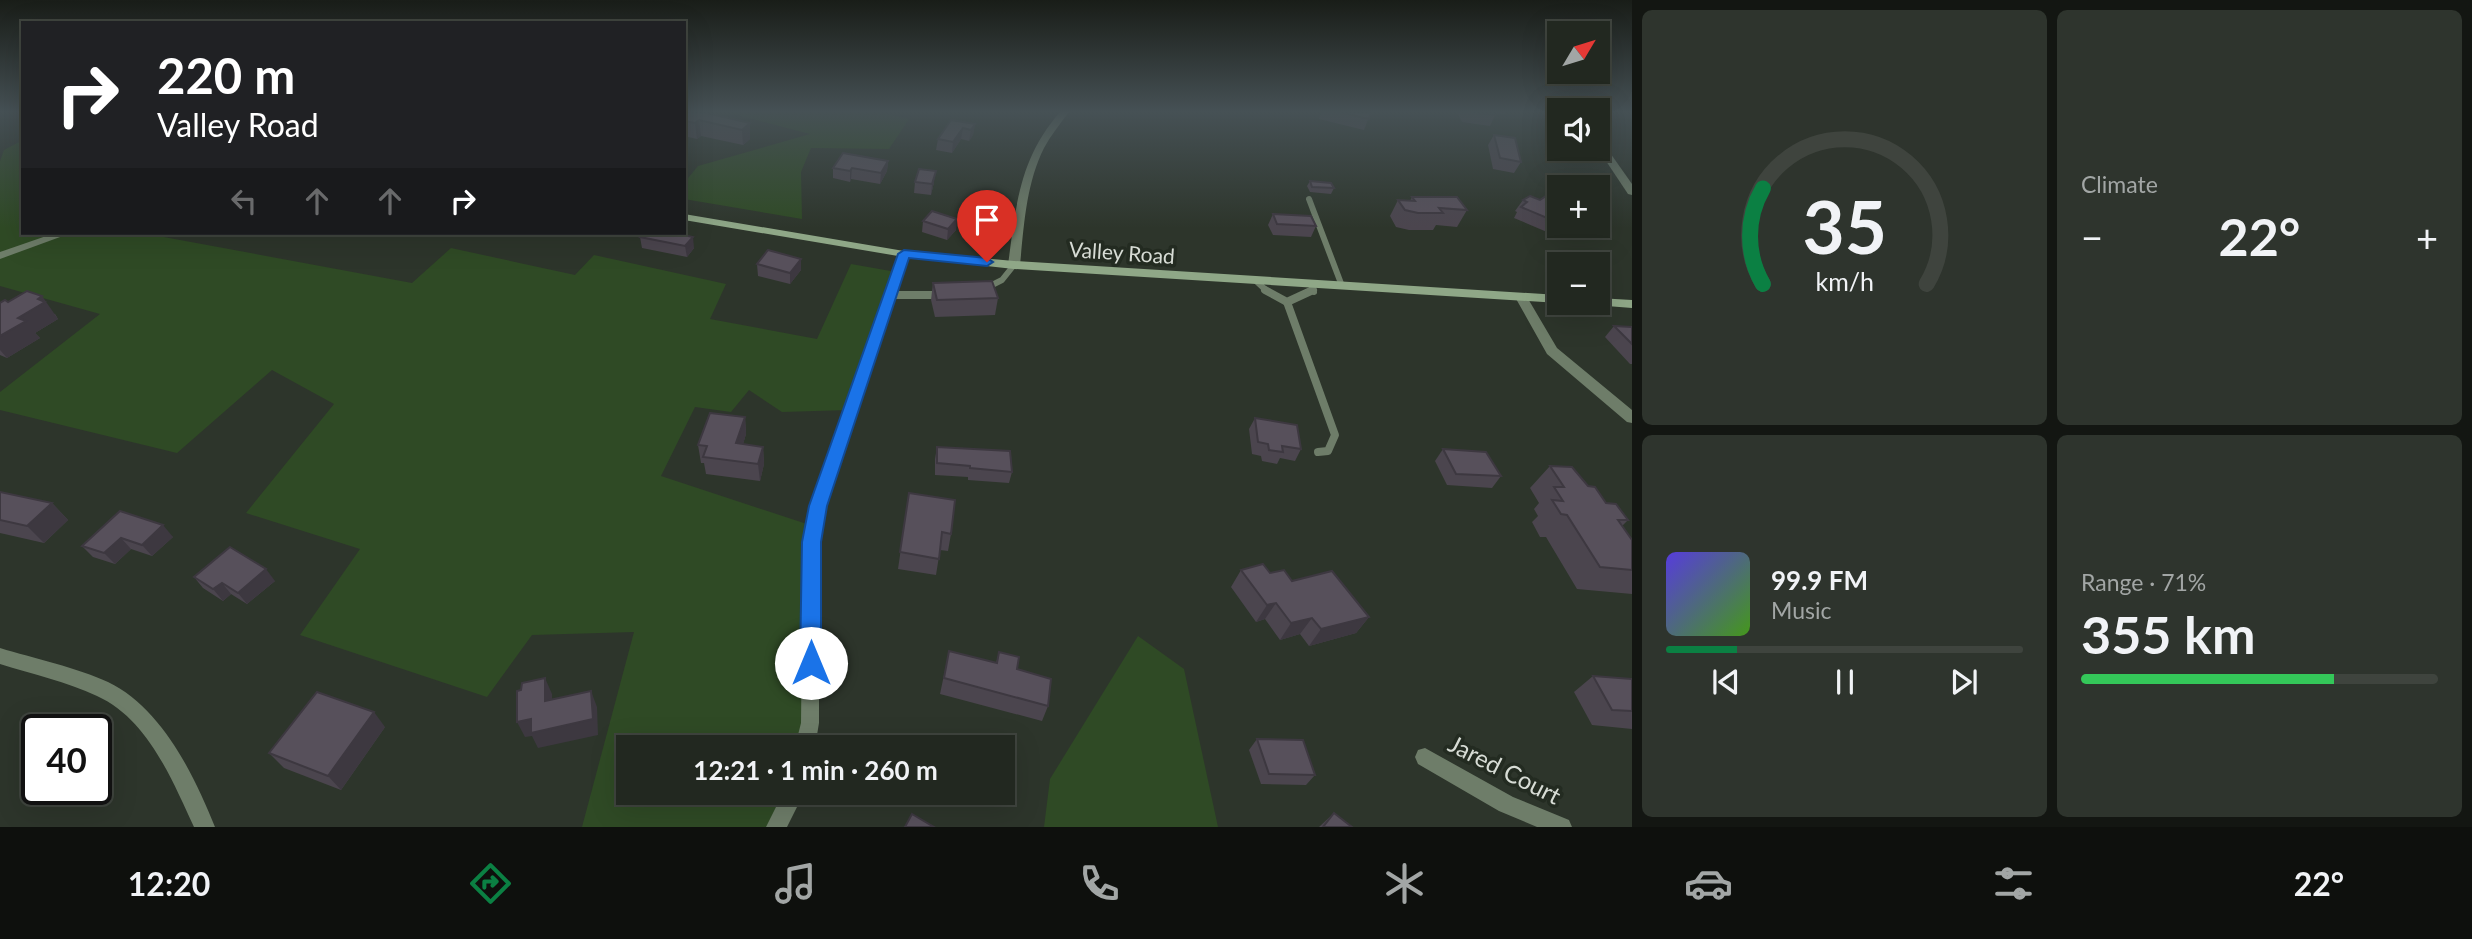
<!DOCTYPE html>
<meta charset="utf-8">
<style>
:root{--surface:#222820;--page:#2e342d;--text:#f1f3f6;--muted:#a2a6a5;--line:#3f443e;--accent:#0b8043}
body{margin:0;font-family:Lato,sans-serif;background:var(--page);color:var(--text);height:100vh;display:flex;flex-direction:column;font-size:26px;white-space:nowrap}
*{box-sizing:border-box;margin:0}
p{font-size:23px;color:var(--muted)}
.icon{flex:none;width:38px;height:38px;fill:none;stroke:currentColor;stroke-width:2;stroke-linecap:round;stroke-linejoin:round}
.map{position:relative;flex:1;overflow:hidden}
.sheet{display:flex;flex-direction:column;gap:10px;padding:10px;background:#131612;width:840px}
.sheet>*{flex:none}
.guide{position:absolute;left:21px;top:21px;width:665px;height:214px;border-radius:0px;box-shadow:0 7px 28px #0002,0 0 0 2px var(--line);background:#202124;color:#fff;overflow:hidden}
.needle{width:46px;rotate:52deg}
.buttons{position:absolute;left:1547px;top:21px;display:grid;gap:14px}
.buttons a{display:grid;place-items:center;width:63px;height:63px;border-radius:0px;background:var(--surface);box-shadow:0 7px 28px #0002,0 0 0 2px var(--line);font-size:35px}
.speed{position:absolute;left:21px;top:714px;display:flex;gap:14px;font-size:35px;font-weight:700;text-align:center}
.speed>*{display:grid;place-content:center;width:91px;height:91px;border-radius:50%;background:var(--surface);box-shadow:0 7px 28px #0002,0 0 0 2px var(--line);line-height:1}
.speed .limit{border:4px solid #111;border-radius:10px;background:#fff;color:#111}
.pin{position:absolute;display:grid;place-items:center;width:60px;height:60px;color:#fff;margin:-72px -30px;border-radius:50% 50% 50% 0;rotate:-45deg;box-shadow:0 0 7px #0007}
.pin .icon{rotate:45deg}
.me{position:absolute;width:77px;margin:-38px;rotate:0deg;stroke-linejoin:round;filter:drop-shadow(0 0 5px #0008)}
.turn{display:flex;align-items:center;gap:24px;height:147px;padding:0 21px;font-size:32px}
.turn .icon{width:91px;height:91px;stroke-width:2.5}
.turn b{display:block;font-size:49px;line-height:60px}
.lanes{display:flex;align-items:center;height:66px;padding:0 21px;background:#0003;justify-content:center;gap:35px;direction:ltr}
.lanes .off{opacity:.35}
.big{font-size:52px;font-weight:700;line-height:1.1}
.sheet .card{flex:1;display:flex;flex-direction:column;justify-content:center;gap:10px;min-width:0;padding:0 24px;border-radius:10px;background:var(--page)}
.sheet .dial{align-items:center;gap:0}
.dial svg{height:182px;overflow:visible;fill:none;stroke:var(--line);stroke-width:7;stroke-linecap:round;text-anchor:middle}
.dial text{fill:var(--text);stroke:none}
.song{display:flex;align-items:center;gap:21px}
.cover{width:84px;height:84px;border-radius:10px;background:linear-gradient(135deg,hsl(250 70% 55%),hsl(100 70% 35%))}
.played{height:7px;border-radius:4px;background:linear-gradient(90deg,var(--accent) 20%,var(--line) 20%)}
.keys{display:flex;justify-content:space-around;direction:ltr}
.heat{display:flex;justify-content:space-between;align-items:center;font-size:38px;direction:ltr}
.charge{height:10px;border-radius:5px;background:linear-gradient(90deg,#34c759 71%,var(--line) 0)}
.sheet .tiles{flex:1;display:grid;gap:10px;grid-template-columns:repeat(2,1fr)}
.trip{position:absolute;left:616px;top:735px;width:399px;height:70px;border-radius:0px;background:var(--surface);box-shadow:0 7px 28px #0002,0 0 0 2px var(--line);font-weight:700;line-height:70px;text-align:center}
.menu{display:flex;height:112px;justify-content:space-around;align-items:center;background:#0e100d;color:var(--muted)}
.menu .icon{width:49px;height:49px}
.menu .active{color:var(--accent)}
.menu b{font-size:32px;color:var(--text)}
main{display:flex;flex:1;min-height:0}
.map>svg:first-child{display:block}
.green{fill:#2f4a25}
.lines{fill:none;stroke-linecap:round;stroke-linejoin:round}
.service-far1{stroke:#6e7d69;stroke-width:6}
.service{stroke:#6e7d69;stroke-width:8}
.minor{fill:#6e7d69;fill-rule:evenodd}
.tertiary{fill:#6e7d69;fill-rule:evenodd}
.secondary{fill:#8fa787;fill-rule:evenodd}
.wall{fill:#4b454e}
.shaded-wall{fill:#3d3840}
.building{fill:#57505b;stroke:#3d3840;stroke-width:2}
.route{fill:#1a73e8;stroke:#114b97;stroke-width:2}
.labels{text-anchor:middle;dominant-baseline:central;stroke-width:7;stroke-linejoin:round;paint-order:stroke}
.street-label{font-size:21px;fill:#d7dcd5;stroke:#232b21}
.near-street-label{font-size:24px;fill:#d7dcd5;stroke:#232b21}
</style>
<main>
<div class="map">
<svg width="1632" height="827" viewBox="0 0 1632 827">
<rect width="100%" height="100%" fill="#2d352b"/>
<g class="green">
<polygon points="725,112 881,112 909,119 889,149 811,148 801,172 802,219 684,199 684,183 698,166 810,134"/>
<polygon points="23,140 23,233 87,233 93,237 142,233 412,283 451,248 575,275 594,255 726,284 710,319 817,339 851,264 902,273 849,410 782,412 749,390 731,412 695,407 661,476 816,527 800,747 628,747 628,793 797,793 772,827 582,827 634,632 532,635 487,697 300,635 360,549 246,513 334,404 272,370 177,453 0,410 0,392 100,314 0,286 0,161 4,150"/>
<polygon points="1138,636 1184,669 1218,827 1044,827 1050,779"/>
</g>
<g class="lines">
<g class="service-far1">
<polyline points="1309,199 1342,286"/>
<polyline points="1255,280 1268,292"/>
<polyline points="1311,284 1314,292"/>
<polyline points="986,288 1002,280 1014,265"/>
</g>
<g class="service">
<polyline points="1265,290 1287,302 1313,290"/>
<polyline points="889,295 942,295"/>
<polyline points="1287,302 1335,435 1328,451 1318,452"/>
</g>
<g class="minor">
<path d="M1060 112H1069C1060 124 1051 135 1044 148 1026 184 1024 226 1020 265L1018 267H1010L1008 265C1016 206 1019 159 1060 112Z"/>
<polygon points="1598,139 1601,140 1632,184 1632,195 1628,194 1598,149"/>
<polygon points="55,233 71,233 0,259 0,252"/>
<polygon points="1521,293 1527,297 1557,348 1632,410 1632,423 1627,422 1547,354 1515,297"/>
<path d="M0 648C33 658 78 668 108 682 162 708 194 775 215 827H194C172 780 148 719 97 696 67 682 32 674 0 664Z"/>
<polygon points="1425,748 1513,797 1569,820 1572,827 1537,827 1499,811 1418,764 1415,757 1418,750"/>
</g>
<g class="tertiary">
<polygon points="904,251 910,254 826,506 819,542 819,723 815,747 795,747 801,723 803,542 810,506 898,254"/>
<polygon points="783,793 804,793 787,827 766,827"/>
</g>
<g class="secondary">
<polygon points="684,214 904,251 1014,261 1559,295 1559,303 1014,269 904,257 684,220"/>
<polygon points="1598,298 1632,300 1632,308 1594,305 1592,303 1598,303"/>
</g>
</g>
<g class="wall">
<polygon points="684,112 750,123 750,139 743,145 701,136 697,139 684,136"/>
<polygon points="1321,112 1371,112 1364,130 1319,119"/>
<polygon points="1457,112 1505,112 1504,114 1495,113 1495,115 1490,126 1462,122"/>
<polygon points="975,124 973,135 969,141 961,139 952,153 936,150 938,139"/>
<polygon points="1494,135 1521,162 1514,173 1493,169 1488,145"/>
<polygon points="888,161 887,171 880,184 851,179 850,182 833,178 833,168"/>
<polygon points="1310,181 1334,188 1331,194 1310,192 1307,186"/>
<polygon points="915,182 934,182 931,195 914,193"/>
<polygon points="1412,197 1467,210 1457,227 1436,225 1433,230 1409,230 1396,227 1390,216 1398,200 1410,201"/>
<polygon points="1523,200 1559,202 1559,226 1564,226 1561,230 1554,235 1514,218 1517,212 1515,211"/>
<polygon points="1273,214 1316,226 1311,237 1273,235 1268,225"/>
<polygon points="923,221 956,230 947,240 922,232"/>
<polygon points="640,237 694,248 687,257 642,248"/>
<polygon points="757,264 801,270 790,284 758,276"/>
<polygon points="933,283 998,298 995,315 935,317 931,300"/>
<polygon points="0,303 55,314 58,319 35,333 40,338 7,358 0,355"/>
<polygon points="1614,326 1632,327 1632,364 1630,364 1605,337"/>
<polygon points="745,417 746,434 743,444 763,447 764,464 760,481 706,474 704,463 701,463 698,445"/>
<polygon points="1255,418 1301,449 1295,461 1280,458 1277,464 1262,461 1261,456 1252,454 1249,429"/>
<polygon points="937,447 1012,472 1009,483 968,480 968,477 935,475 935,459"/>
<polygon points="1443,449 1501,476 1492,488 1447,485 1435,461"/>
<polygon points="1550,466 1588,486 1606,503 1628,520 1622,526 1632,540 1632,594 1577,589 1546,537 1540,537 1532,522 1538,516 1534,509 1539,503 1530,488"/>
<polygon points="0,492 52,503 68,520 44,543 0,533"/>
<polygon points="909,493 951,534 948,551 940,550 936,575 898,569"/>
<polygon points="120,511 173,537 152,556 131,549 115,564 93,557 82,546"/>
<polygon points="1241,570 1270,573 1292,581 1369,617 1356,633 1309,646 1300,634 1280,640 1265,619 1256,622 1231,587"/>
<polygon points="194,577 275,581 247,604 231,594 223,601 203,588"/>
<polygon points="949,651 996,663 999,652 1048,706 1042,721 940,694"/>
<polygon points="1593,676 1632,679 1632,729 1592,725 1574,692"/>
<polygon points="385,727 341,790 284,768 269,753"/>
<polygon points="1257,739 1315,775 1306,785 1261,784 1249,750"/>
<polygon points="1334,813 1352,827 1319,827"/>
</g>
<g class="shaded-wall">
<polygon points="699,120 701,136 697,139 695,123"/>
<polygon points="750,123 750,139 743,145 742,130"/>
<polygon points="975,124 973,135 969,141 971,130"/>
<polygon points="963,128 961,139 952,153 953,142"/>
<polygon points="888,161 887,171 880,184 881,173"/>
<polygon points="852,168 851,179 850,182 850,171"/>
<polygon points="936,171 934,182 931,195 932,184"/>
<polygon points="957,219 956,230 947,240 948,229"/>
<polygon points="1560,226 1564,226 1561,230 1554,235"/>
<polygon points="693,237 694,248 687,257 685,246"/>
<polygon points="801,259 801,270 790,284 790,273"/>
<polygon points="42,296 58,319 35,333 40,338 7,358 0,350 0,336 18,318"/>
<polygon points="745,417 746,434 738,461 736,443"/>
<polygon points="763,447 764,464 760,481 758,464"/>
<polygon points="52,503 68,520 44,543 27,526"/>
<polygon points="163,525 173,537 152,556 142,545"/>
<polygon points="121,538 131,549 115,564 104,553"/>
<polygon points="266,569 275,581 247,604 238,593"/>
<polygon points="222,583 231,594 223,601 213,589"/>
<polygon points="1276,603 1265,619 1256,622 1267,605"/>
<polygon points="1369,617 1356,633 1309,646 1321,629"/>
<polygon points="1312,618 1300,634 1280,640 1291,623"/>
<polygon points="545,678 552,694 552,716 545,701"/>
<polygon points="591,691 597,707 598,735 538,748 532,736 525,737 517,722"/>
<polygon points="374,712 385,727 341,790 328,776"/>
</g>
<g class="building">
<polygon points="684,112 702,112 750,123 742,130 699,120 695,123 684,121"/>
<polygon points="1340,112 1371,112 1369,119"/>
<polygon points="1472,112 1494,112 1495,115"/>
<polygon points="951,120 975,124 971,130 963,128 953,142 938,139"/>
<polygon points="1494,135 1515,138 1521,162 1500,158"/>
<polygon points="843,153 888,161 881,173 852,168 850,171 833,168"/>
<polygon points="919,169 936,171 932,184 915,182"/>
<polygon points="1310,181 1331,183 1334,188 1312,187"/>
<polygon points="1530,196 1540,200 1546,196 1559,202 1559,223 1521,207 1527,202 1523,200"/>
<polygon points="1412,197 1457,197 1467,210 1439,208 1443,213 1418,213 1405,210 1398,200 1415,201"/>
<polygon points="932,211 957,219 948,229 923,221"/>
<polygon points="1273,214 1311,216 1316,226 1277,224"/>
<polygon points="643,233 674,233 693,237 685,246 640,237"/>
<polygon points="768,250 801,259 790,273 757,264"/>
<polygon points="992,281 998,298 937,300 933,283"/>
<polygon points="27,291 42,296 38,299 45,302 18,318 26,321 0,336 0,303 5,300 8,302"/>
<polygon points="1614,326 1632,327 1632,344"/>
<polygon points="710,413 745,417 736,443 763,447 758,464 703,457 707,446 698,445"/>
<polygon points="1255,418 1297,425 1301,449 1282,446 1283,452 1269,450 1268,444 1258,442"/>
<polygon points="937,447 1010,451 1012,472 970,468 970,466 937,463"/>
<polygon points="1443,449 1486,452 1501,476 1456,474"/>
<polygon points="1550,466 1572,467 1588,486 1595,487 1606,503 1616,504 1628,520 1618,520 1632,540 1632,570 1600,567 1567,515 1561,514 1552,500 1563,501 1554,487 1564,487"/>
<polygon points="0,492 52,503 27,526 0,520"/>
<polygon points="909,493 955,500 951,534 942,532 939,559 900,552"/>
<polygon points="120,511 163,525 142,545 121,538 104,553 82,546"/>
<polygon points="230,547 266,569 238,593 222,583 213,589 194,577"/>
<polygon points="1263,564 1270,573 1284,570 1292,581 1332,571 1369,617 1321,629 1312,618 1291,623 1276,603 1267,605 1241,570"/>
<polygon points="949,651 997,663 999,652 1019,657 1017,669 1051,679 1048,706 944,678"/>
<polygon points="1593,676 1632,679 1632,711 1612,710"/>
<polygon points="545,678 545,701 591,691 593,719 531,733 531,719 517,722 517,691 521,690 522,683"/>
<polygon points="317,692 374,712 328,776 269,753"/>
<polygon points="1257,739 1303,740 1315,775 1269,774"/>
<polygon points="1334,813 1352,827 1323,827"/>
<polygon points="912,814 934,827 905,827"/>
</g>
<linearGradient id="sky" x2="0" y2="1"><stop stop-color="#191d18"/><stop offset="0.49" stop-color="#465155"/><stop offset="1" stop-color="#465155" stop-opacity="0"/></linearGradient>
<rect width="1632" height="228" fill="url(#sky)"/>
<polygon class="route" points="904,250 987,258 993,262 987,266 909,258 827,506 821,542 821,663 818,669 811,672 803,669 800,663 802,542 809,506 898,254"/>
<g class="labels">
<g class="street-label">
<text transform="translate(1122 252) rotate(4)">Valley Road</text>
</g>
<g class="near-street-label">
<text transform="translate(1505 769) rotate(27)">Jared Court</text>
</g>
</g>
</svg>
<div class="buttons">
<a><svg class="needle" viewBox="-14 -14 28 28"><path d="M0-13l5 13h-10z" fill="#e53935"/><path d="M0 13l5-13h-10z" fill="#a2a6a5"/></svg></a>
<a><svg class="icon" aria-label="sound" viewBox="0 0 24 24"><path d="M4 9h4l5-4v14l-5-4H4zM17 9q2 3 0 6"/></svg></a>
<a>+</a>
<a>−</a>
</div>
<div class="speed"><div class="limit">40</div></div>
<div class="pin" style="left:987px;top:262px;background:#d93025"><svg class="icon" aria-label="arrive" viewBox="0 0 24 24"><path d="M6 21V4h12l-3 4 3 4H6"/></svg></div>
<svg class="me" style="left:811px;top:663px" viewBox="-20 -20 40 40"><circle r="19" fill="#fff"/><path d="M0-13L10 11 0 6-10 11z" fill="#1a73e8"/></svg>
<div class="trip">12:21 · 1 min · 260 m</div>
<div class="guide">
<div class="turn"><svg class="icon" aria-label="right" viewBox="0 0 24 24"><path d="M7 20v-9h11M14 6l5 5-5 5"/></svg><div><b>220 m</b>Valley Road</div></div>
<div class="lanes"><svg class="icon off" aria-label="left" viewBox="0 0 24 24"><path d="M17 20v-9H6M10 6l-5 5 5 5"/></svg><svg class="icon off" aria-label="ahead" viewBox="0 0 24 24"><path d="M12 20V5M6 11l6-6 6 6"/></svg><svg class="icon off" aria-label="ahead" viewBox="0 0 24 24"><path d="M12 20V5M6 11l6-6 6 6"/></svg><svg class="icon" aria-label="right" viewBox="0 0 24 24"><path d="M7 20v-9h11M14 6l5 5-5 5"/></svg></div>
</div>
</div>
<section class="sheet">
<div class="tiles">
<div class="card dial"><svg viewBox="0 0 100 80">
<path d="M14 69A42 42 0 1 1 86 69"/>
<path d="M14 69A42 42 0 0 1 14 27" stroke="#0b8043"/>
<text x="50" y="56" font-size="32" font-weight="700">35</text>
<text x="50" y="72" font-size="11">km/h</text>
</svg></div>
<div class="card"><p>Climate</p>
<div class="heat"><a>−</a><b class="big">22°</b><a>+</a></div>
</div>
<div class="card">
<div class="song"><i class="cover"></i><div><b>99.9 FM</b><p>Music</p></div></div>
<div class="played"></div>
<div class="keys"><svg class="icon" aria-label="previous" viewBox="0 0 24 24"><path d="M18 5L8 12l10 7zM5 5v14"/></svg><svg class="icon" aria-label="pause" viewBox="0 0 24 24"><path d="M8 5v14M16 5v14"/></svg><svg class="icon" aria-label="next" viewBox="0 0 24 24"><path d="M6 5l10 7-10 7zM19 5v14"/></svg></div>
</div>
<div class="card"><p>Range · 71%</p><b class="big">355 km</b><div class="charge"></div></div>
</div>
</section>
</main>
<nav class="menu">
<b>12:20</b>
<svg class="icon active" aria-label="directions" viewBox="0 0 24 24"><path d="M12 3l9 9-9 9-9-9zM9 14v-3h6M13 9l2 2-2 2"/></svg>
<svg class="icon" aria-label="music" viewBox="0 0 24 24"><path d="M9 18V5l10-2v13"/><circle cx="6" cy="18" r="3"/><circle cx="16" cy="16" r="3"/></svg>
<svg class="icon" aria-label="phone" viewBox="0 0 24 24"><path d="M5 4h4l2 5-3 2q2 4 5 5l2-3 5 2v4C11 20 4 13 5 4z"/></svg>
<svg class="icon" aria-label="climate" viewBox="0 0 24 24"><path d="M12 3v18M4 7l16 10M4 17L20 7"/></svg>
<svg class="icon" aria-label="car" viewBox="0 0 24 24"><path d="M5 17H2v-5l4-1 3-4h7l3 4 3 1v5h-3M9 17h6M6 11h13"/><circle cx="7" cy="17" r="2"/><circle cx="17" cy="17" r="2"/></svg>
<svg class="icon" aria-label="filters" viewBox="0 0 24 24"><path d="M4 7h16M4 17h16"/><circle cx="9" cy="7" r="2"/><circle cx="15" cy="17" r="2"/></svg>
<b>22°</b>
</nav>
